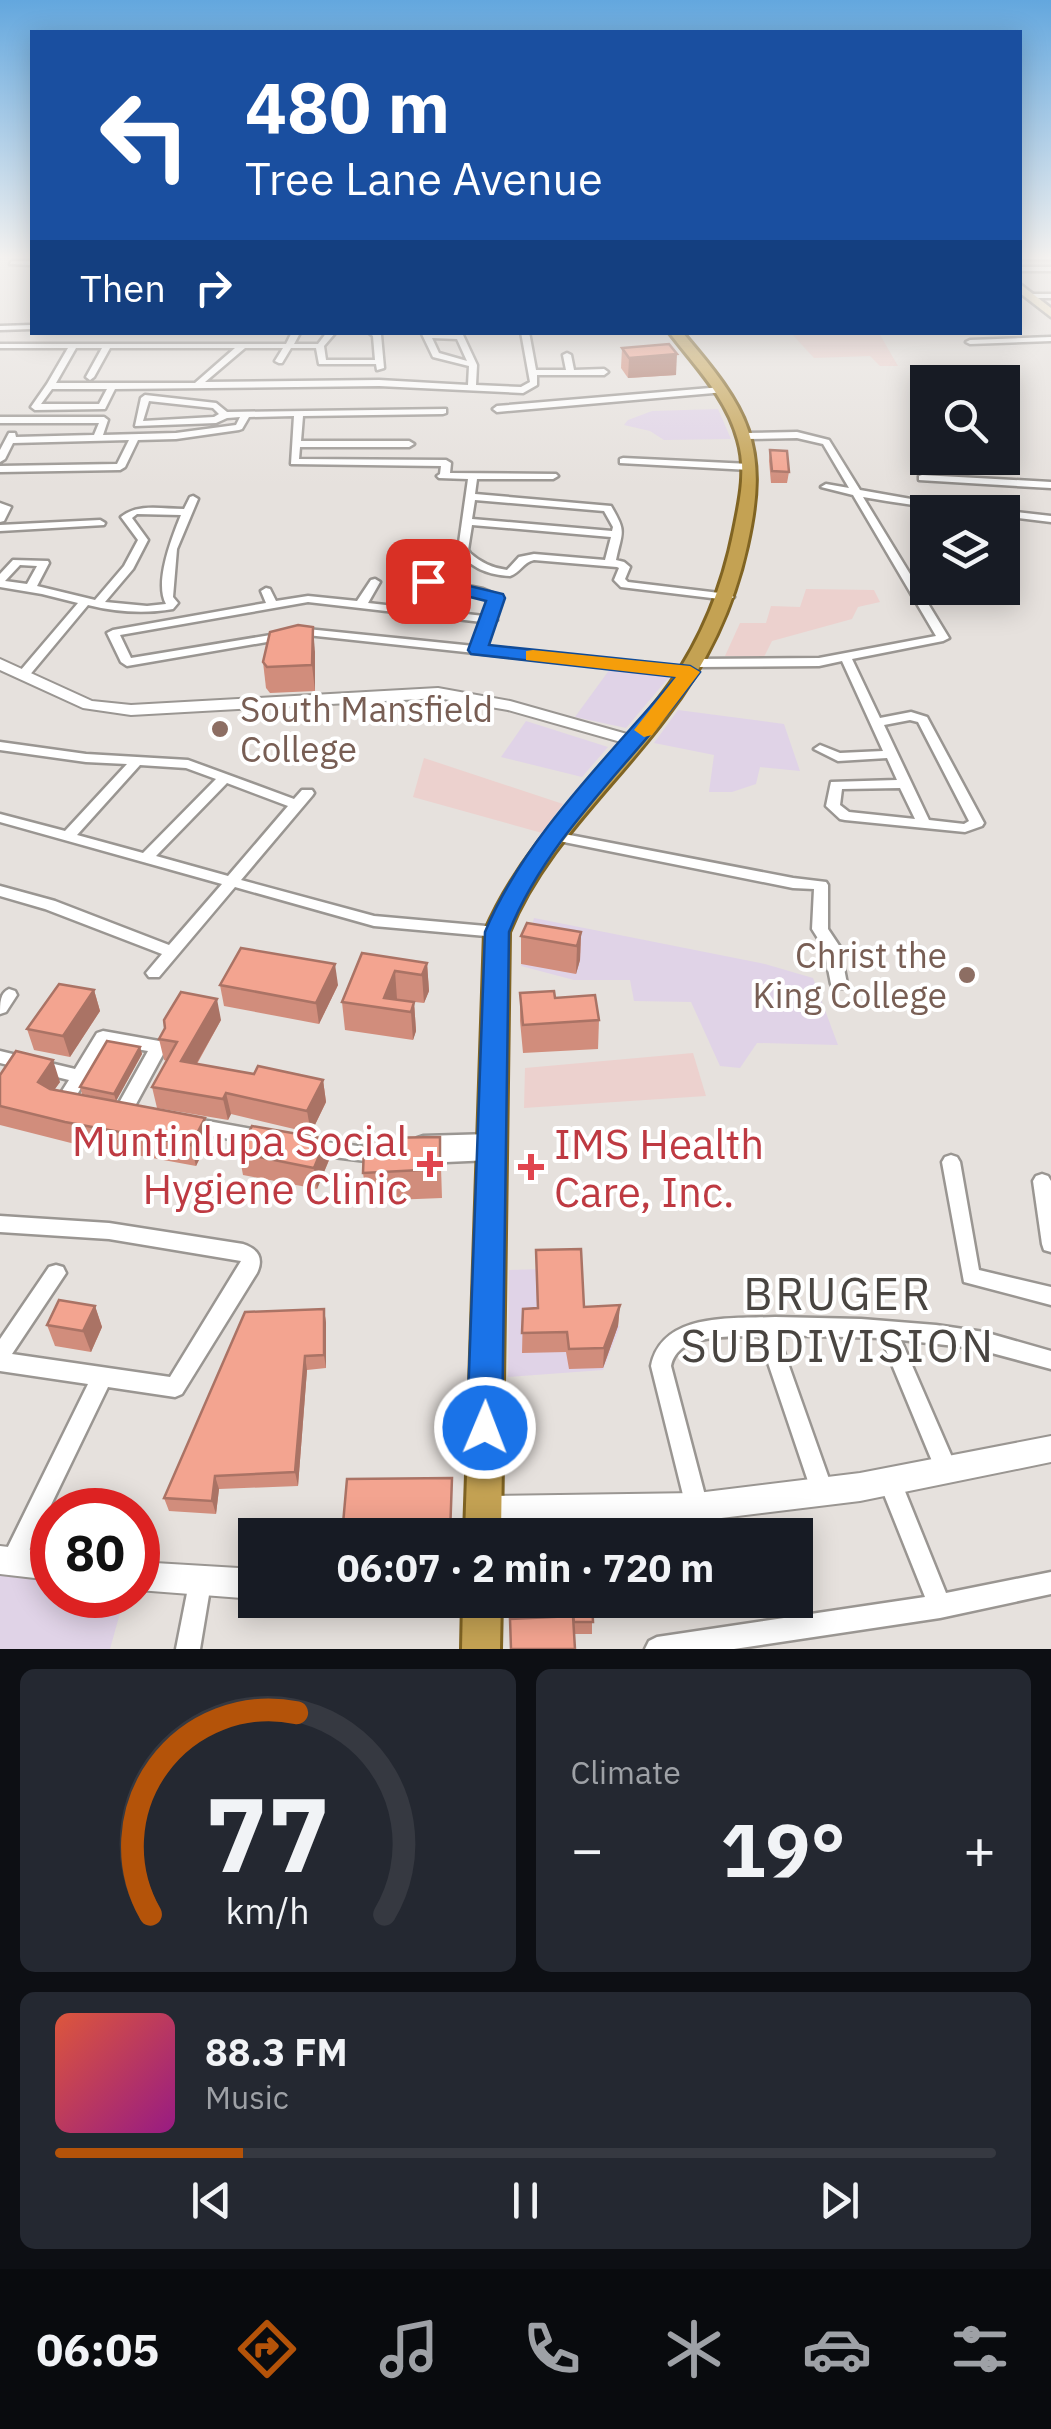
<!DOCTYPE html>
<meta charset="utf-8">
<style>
:root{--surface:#171b24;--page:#242831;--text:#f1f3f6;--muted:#9ea1a6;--line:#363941;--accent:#b45309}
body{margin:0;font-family:"IBM Plex Sans",sans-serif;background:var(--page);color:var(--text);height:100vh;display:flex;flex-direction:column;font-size:38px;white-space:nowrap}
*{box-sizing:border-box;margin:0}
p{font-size:32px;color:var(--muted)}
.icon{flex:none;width:55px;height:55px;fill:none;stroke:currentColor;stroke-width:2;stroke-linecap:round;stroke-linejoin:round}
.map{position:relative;height:1649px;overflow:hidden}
.side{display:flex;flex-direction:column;gap:20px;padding:20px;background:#0d0f14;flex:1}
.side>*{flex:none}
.top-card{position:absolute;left:30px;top:30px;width:992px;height:305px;border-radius:0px;box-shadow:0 5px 25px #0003;background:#1a4fa0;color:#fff;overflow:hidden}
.controls{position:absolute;left:910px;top:365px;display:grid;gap:20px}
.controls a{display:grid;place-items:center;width:110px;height:110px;border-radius:0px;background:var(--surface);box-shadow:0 5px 25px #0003;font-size:50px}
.speed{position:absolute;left:30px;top:1488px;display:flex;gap:20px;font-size:50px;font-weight:700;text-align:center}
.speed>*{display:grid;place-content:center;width:130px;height:130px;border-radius:50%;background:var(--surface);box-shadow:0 5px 25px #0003;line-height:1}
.speed .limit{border:15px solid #d22;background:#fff;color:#111}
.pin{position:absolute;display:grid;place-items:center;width:85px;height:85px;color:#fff;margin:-42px;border-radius:20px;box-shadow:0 5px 15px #0006}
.me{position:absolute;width:110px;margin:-55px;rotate:1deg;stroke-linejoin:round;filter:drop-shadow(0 0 8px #0008)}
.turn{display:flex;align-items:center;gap:35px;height:210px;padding:0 50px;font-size:45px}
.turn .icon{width:130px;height:130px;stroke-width:2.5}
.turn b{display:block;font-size:70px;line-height:85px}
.then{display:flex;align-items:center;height:95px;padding:0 50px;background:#0003;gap:20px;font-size:38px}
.big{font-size:75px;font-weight:700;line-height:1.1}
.side .card{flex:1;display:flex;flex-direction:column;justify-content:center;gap:15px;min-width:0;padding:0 35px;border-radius:15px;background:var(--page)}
.side .dial{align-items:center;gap:0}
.dial svg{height:260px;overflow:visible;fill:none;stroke:var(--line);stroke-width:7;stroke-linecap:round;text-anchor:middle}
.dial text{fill:var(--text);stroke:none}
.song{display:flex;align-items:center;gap:30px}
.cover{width:120px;height:120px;border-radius:15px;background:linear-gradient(135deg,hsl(10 70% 55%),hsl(310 70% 35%))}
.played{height:10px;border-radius:5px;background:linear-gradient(90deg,var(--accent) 20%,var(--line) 20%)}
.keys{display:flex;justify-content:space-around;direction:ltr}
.heat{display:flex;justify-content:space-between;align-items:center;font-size:55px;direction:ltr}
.side .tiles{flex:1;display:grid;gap:20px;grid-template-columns:1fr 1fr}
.card:last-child{grid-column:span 2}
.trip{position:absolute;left:238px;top:1518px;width:575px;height:100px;border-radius:0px;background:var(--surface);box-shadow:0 5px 25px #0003;font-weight:700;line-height:100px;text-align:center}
.tabs{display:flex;height:160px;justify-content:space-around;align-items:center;background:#090b0e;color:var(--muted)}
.tabs .icon{width:70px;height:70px}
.tabs .selected{color:var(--accent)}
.tabs b{font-size:45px;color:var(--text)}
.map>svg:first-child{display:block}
.commercial{fill:#e0d3e7}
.industrial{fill:#ecd1ce}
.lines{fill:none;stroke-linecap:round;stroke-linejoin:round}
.river{fill:#3c93d0;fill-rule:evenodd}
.minor-casing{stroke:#9a9692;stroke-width:5}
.tertiary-casing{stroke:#9a9692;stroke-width:4}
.secondary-casing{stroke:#9a9692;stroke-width:5}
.trunk-casing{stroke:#806423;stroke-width:6}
.minor{fill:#fff;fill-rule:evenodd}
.tertiary{fill:#fff;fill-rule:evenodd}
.secondary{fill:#e9dcbe;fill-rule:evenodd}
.trunk{fill:#c4a253;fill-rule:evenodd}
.wall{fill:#d18d7c}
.shaded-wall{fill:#aa7365}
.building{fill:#f3a490;stroke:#aa7365;stroke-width:2.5}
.route{fill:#1a73e8;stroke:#114b97;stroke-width:2.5}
.slow{fill:#f59e0b}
.education-dot{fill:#8d6e63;stroke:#fff;stroke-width:4}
.health-dot{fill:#e0444e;stroke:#fff;stroke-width:4}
.labels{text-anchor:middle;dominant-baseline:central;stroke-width:8;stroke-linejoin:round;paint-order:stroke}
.education-label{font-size:35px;fill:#785e54;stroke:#fff;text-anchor:start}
.near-health-label{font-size:42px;fill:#be3a42;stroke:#fff;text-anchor:end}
.near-neighbourhood-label{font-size:45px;letter-spacing:2.5px;fill:#494541;stroke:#fff}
</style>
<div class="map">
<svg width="1051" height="1649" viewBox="0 0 1051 1649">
<rect width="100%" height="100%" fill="#e6e1dd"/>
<g class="commercial">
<polygon points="718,409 731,439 664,440 650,431 624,425 628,420 652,411"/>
<polygon points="610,669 670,676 626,728 575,717"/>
<polygon points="678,710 784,724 800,771 760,767 756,784 732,792 709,792 714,755 654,743"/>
<polygon points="526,721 608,747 582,777 501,757"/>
<polygon points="534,918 765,964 813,978 838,1045 757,1043 740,1068 720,1066 691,1002 634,1001 630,980 574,980 521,966"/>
<polygon points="581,1268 584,1326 620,1326 603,1370 508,1377 509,1270"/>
<polygon points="0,1573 52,1576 52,1595 125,1595 110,1649 0,1649"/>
</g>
<g class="industrial">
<polygon points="791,333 879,333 898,366 880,366 870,356 814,358"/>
<polygon points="806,589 874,590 880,602 858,607 852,619 772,641 764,657 725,656 740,623 766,623 771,606 800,607"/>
<polygon points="424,758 563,804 542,833 413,797"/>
<polygon points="693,1053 706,1096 524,1108 525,1068"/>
</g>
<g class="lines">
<polygon class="river" points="0,256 7,256 0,260"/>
<g class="minor-casing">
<g id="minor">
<rect x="1020" y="256" width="31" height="3"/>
<polygon points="12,261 32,261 32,265 10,264"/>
<rect x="1020" y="267" width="31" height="4"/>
<polygon points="1031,294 1051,294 1051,298 1028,298 1027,296"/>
<polygon points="32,325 32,329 0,330 0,326"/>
<path d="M292 332 300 333 294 344H318L327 332H336L324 346 326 360H375L373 336 368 332H378L381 335 384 368 377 370 376 364H319L316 348H291L282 363H279L275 361 283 348H245L205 382 379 380 468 385 469 366 433 357 421 332 463 335 477 365 476 385 521 387 530 382 521 332H529L536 370H566L563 355 567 353 571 355 574 370 604 369 608 372 604 375H537V385L523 393 379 386 115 389 105 409 35 410 31 407 47 384 68 348H0V344H286ZM432 338 457 339 467 361 439 353ZM76 348H102L86 377 90 380 94 377 110 348H235L195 383H56ZM52 389H107L99 404H41Z"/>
<polygon points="1051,337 1051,341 970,344 966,342 970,340"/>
<polygon points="722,387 726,390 725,392 497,412 493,409 497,406"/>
<path d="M145 395 216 403 227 412 446 409V413L443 414 303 416 301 441H409L414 444 409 447H300L299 459 446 460 451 463 450 473 556 474 558 476 553 479H477L475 494 611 506C627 533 622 531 616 560L624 562 630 567 625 579 628 582 728 594 734 597 728 600 621 587 614 580 619 568 617 567 534 560C523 562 520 573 510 576 489 575 470 568 458 550L468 479 439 478 437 476 440 474 441 466 291 464 294 416 249 417 242 429 239 430 176 439 138 440 125 467 120 470 0 472V466L117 464 129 440 13 443 5 459 0 462V450L9 433H15L16 437 94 435 99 423H0V417H104L108 420 103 435 176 433 236 425 240 417 227 418 216 423 135 426 141 398ZM149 401 213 408 219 414 214 417 143 421ZM475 500 604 511 613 527 612 531 472 519ZM472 525 611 537 605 560 534 554 519 557 507 570C493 568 481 563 470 553L468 550Z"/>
<path d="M797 432 829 440 860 490 928 502 1051 516V522L1002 516V512C955 512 910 505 863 497L949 638 943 641 852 659 880 718 911 712 927 717 984 823 982 826 965 832 845 820 840 819 826 806 831 782 897 780 887 758 838 761 814 749 820 745 840 753 883 751 842 661 819 666 696 667 690 663 696 659 819 658 936 636 853 495 821 487 826 484 849 488 823 444 797 438 745 439 740 436 745 433ZM910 720 918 722 969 821 964 824 929 820 884 725ZM900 788 915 819 849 812 840 805 842 789Z"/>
<polygon points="623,458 750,464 755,467 750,470 620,463 620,459"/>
<polygon points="922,475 1051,482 1051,488 919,480 919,476"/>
<path d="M193 496 198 499 177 549 173 597 178 603 173 609C145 614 116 612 88 605L28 677H20L18 674 20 671 78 603 42 594 0 587V574L13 560 48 561 49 563 37 586 95 600 124 566 138 540 121 517C138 503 162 509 184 509L190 497ZM137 514 181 515C172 537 154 583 166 604L147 606 105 602 133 569 148 540 132 518ZM20 565 37 566 27 584 5 581Z"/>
<polygon points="0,503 11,507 4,521 0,522"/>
<polygon points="100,520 105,523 104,525 0,531 0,525"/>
<path d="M401 573 483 589 500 596 502 598 495 618 497 620 493 623 485 647 690 668 696 672 690 676 307 635 127 666 121 662 107 633 113 630 266 603 261 591 266 588 270 589 276 601 308 596 357 601 371 580 375 579 380 582 368 603 484 616 490 599 480 595 397 578 396 576ZM308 602 482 622 474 646 307 629 131 658 120 635Z"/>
<path d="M0 742 86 754 188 760 294 799 302 790H312L314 793 312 796 241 880 374 916 497 927 502 928 505 932 502 936 497 937 374 926 235 887 159 977H149L146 973 162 954 45 909 0 896V886L55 901 169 945 222 884 0 822V814L65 831 127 764 86 762 0 750ZM140 765 186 768 216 779 143 853 77 835ZM227 783 288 806 228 876 156 856Z"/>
<polygon points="554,832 793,878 826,882 828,885 828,929 840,947 847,984 845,988 833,988 831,984 824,948 812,929 814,889 793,888 549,839 547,836"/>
<path d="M9 989 15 991 17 995 6 1012 0 1014C0 1003 0 993 9 989Z"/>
<polygon points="103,1031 159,1041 165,1043 167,1047 129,1117 123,1119 117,1117 114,1112 148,1051 107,1044 75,1098 80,1103 77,1108 71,1110 58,1107 55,1102 69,1080 0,1063 0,1051 75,1069 97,1033"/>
<polygon points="191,1118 263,1131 269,1133 272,1138 269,1143 263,1145 191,1132 185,1130 182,1125 185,1120"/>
<polygon points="491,1134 497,1136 500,1141 494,1147 500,1153 497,1158 491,1160 423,1163 417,1161 414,1156 417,1151 421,1149 417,1148 414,1143 417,1138 423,1136"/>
<polygon points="309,1140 382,1149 388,1151 391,1156 388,1161 382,1163 309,1154 303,1152 300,1147 303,1142"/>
<polygon points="951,1155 957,1157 960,1162 979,1270 1051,1287 1051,1305 964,1282 942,1162 945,1157"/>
<polygon points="1042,1174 1048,1176 1051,1181 1051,1252 1044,1250 1042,1244 1033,1181 1036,1176"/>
<path d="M0 1216 109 1223 243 1244C258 1249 264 1258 257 1273L182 1394 175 1397 108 1387 20 1569 12 1572 4 1569 1 1561 88 1384 0 1371V1339L49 1267 56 1265 63 1267 66 1273 12 1354 170 1377 241 1261 109 1239 0 1232Z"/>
<path d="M775 1317 861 1319 936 1325 984 1332 1051 1351V1369L973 1348 901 1340 958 1471 955 1478 947 1482 939 1478 881 1338 778 1335 834 1493 831 1501 823 1504 815 1501 812 1493 759 1336C732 1337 678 1332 671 1366L708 1507 705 1515 697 1518 689 1515 686 1507 651 1366C662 1312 732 1319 775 1317Z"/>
<polygon points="890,1471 898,1474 946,1593 1051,1572 1051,1594 940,1618 734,1649 645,1649 649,1641 657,1637 925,1597 879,1482 882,1474"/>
<polygon points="200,1572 208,1575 211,1583 200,1649 176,1649 189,1583 192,1575"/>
</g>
</g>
<g class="tertiary-casing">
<g id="tertiary">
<polygon points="0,659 92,701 131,705 438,688 510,701 641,738 643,741 635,746 508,710 438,698 131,715 83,708 0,670"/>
<polygon points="1051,1436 1051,1462 860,1501 697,1521 484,1524 474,1520 470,1510 474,1500 484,1496 697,1493 860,1473"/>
<polygon points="0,1546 52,1552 52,1580 0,1574"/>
<polygon points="138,1562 255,1569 255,1599 138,1590"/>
</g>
</g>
<g class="secondary-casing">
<polygon id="secondary" points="1020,284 1051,308 1051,317 1020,293"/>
</g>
<g class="trunk-casing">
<g id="trunk">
<path d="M669 332H682C748 409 770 444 747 546 733 610 706 665 666 717 613 788 543 848 509 932L501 1535H465L485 932C526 835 610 768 670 684 703 637 723 585 734 530 740 500 747 471 738 440 727 398 695 366 669 332Z"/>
<polygon points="463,1600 501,1600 500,1649 462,1649"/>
</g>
</g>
<use href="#minor" class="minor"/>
<use href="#tertiary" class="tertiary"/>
<use href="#secondary" class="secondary"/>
<use href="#trunk" class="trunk"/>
</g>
<g class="wall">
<polygon points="622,348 676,375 628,378 621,368"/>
<polygon points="770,450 789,472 787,483 771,483 769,461"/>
<polygon points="315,652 315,691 270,693 266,688 263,662"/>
<polygon points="581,932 580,960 576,974 521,964 521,936"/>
<polygon points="362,953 427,963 429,991 424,1003 397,1000 414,1002 416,1031 413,1040 345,1030 342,1002"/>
<polygon points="220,985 338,985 319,1024 224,1006"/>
<polygon points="94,990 100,1011 70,1057 34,1050 27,1029"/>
<polygon points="520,993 555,998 599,1020 598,1049 523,1053 520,1021"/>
<polygon points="221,1020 197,1064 254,1074 323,1080 326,1102 311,1133 231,1114 228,1120 157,1108 152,1087 167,1061 164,1060 159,1039"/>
<polygon points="140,1047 142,1054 116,1101 82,1094 80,1087"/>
<polygon points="0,1075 60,1082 54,1090 209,1139 196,1166 71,1143 0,1125"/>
<polygon points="440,1137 442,1198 367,1201 363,1173 374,1147"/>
<polygon points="326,1139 329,1160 317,1189 243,1175 239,1153"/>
<polygon points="536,1250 584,1307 620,1305 618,1326 603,1368 569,1369 566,1352 522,1353 523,1309 537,1308"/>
<polygon points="95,1306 102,1327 91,1352 55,1346 47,1325"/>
<polygon points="324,1309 326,1323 326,1368 307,1370 298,1486 219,1489 216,1514 169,1511 164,1498"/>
<polygon points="524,1600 592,1600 592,1634 574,1634 529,1618 529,1613 525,1610"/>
</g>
<g class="shaded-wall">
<polygon points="677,354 676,375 628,378 629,358"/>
<polygon points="313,627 315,652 315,691 312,665"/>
<polygon points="581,932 580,960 576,974 577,946"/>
<polygon points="427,963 429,991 424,1003 422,975"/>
<polygon points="335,964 338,985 319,1024 316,1003"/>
<polygon points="395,971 397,999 393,1009 384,998"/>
<polygon points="94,990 100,1011 70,1057 63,1036"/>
<polygon points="217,999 221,1020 186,1082 181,1061"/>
<polygon points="414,1002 416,1031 413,1040 411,1012"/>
<polygon points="140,1047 142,1054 116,1101 114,1094"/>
<polygon points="53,1060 60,1082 45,1103 38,1082"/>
<polygon points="323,1080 326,1102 311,1133 307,1111"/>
<polygon points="226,1093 231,1114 228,1120 223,1099"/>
<polygon points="205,1118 209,1139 196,1166 191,1145"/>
<polygon points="326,1139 329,1160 317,1189 314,1168"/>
<polygon points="620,1305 618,1326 603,1368 604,1348"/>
<polygon points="95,1306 102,1327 91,1352 83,1331"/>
<polygon points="324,1309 326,1323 326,1368 324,1355"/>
<polygon points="305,1356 307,1370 298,1486 295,1472"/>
<polygon points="215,1476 219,1489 216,1514 212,1501"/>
</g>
<g class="building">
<polygon points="669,344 677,354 629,358 622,348"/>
<polygon points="770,450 787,451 789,472 772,471"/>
<polygon points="298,625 313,627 312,665 267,667 263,662 270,632"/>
<polygon points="527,923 581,932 577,946 521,936"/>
<polygon points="241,948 335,964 316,1003 220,985"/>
<polygon points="362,953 427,963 422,975 395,971 384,998 414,1002 411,1012 342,1002"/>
<polygon points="59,984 94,990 63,1036 27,1029"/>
<polygon points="554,991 555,998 595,995 599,1020 523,1025 520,993"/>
<polygon points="181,992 217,999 181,1061 254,1074 258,1066 323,1080 307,1111 226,1093 223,1099 152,1087 177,1042 159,1039 165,1028 164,1020"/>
<polygon points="107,1041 140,1047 114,1094 80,1087"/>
<polygon points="16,1051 53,1060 38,1082 50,1089 205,1118 191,1145 65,1122 0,1106 0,1075"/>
<polygon points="252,1126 326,1139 314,1168 239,1153"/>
<polygon points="440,1137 440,1169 363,1173 364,1147 374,1147 374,1138"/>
<polygon points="581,1249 584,1307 620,1305 604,1348 569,1349 567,1332 522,1333 523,1309 538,1308 536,1250"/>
<polygon points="59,1300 95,1306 83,1331 47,1325"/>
<polygon points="324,1309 324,1355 305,1356 295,1472 215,1476 212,1501 164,1498 245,1312"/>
<polygon points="452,1478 450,1535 342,1535 347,1479"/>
<polygon points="530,1600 592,1600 593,1622 574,1622 573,1616 529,1618"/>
<polygon points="573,1616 575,1649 511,1649 510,1619"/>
</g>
<linearGradient id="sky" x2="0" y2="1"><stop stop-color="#63a7de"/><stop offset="0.53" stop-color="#f4f2f0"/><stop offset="1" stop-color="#f4f2f0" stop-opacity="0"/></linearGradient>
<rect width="1051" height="486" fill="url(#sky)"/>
<path class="route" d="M428 576 503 594 505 598 489 645 690 666 700 672C638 758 549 832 509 932L502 1428 497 1440 485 1445 472 1440 467 1428 485 932C524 837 611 754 676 677L471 654 468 650 486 601 422 585V577Z"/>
<polygon class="slow" points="533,650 690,666 700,672 652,735 644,737 634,730 676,677 526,660 526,651"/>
<g class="education-dot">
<circle cx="220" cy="729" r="10"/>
<circle cx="967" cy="975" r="10"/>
</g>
<g class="health-dot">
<path d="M425 1149h10v10h10v10h-10v10h-10v-10h-10v-10h10z"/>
<path d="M526 1152h10v10h10v10h-10v10h-10v-10h-10v-10h10z"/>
</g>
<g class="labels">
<g class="education-label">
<text x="240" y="709">South Mansfield<tspan x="240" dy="40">College</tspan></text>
<text x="947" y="955" text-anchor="end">Christ the<tspan x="947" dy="40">King College</tspan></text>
</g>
<g class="near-health-label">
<text x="408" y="1140">Muntinlupa Social<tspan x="408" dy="48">Hygiene Clinic</tspan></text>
<text x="554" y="1143" text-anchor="start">IMS Health<tspan x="554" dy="48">Care, Inc.</tspan></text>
</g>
<g class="near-neighbourhood-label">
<text x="838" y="1293">BRUGER<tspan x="838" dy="52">SUBDIVISION</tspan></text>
</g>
</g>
</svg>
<div class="controls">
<a><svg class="icon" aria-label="search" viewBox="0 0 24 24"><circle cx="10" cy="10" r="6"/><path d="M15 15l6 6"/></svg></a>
<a><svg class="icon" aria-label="layers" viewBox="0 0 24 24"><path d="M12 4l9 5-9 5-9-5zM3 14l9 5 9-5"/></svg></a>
</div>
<div class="speed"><div class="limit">80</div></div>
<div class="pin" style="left:428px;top:581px;background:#d93025"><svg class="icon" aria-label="arrive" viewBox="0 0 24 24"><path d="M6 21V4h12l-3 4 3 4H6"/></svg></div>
<svg class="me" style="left:485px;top:1428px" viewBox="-20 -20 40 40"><circle r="17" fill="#1a73e8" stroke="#fff" stroke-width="3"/><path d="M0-11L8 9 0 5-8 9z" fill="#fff"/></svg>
<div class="trip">06:07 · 2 min · 720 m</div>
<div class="top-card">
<div class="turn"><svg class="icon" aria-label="left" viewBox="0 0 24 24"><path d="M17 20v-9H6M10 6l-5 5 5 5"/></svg><div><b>480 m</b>Tree Lane Avenue</div></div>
<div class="then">Then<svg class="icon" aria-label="right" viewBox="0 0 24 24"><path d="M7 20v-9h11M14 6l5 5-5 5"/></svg></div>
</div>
</div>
<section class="side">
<div class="tiles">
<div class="card dial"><svg viewBox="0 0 100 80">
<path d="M14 69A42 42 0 1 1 86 69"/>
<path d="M14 69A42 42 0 0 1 59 7" stroke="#b45309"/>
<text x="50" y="56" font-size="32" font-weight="700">77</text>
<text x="50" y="72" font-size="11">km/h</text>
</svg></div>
<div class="card"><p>Climate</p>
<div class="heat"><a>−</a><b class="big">19°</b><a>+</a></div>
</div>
<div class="card">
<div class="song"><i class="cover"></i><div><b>88.3 FM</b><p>Music</p></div></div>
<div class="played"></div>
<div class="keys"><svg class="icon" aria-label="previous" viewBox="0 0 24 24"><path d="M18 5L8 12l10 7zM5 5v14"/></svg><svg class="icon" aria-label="pause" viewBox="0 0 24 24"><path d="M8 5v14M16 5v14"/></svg><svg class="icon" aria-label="next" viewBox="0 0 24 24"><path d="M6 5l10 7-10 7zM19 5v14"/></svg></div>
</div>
</div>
</section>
<nav class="tabs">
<b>06:05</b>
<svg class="icon selected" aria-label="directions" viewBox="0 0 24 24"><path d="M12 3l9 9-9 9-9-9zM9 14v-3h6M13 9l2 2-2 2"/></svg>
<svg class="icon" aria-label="music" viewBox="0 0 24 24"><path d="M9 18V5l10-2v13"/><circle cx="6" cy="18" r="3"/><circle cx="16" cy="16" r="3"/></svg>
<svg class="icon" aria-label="phone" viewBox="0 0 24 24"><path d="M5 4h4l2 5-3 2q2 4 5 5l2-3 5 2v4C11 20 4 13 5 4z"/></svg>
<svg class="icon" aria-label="climate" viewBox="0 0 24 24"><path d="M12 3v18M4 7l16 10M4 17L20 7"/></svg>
<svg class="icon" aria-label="car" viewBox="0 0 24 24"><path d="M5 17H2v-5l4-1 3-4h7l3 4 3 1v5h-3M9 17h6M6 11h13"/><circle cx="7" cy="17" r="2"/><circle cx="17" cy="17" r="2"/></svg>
<svg class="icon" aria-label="filters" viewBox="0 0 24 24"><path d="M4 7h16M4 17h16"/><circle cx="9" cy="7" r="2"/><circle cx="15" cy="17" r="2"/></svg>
</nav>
